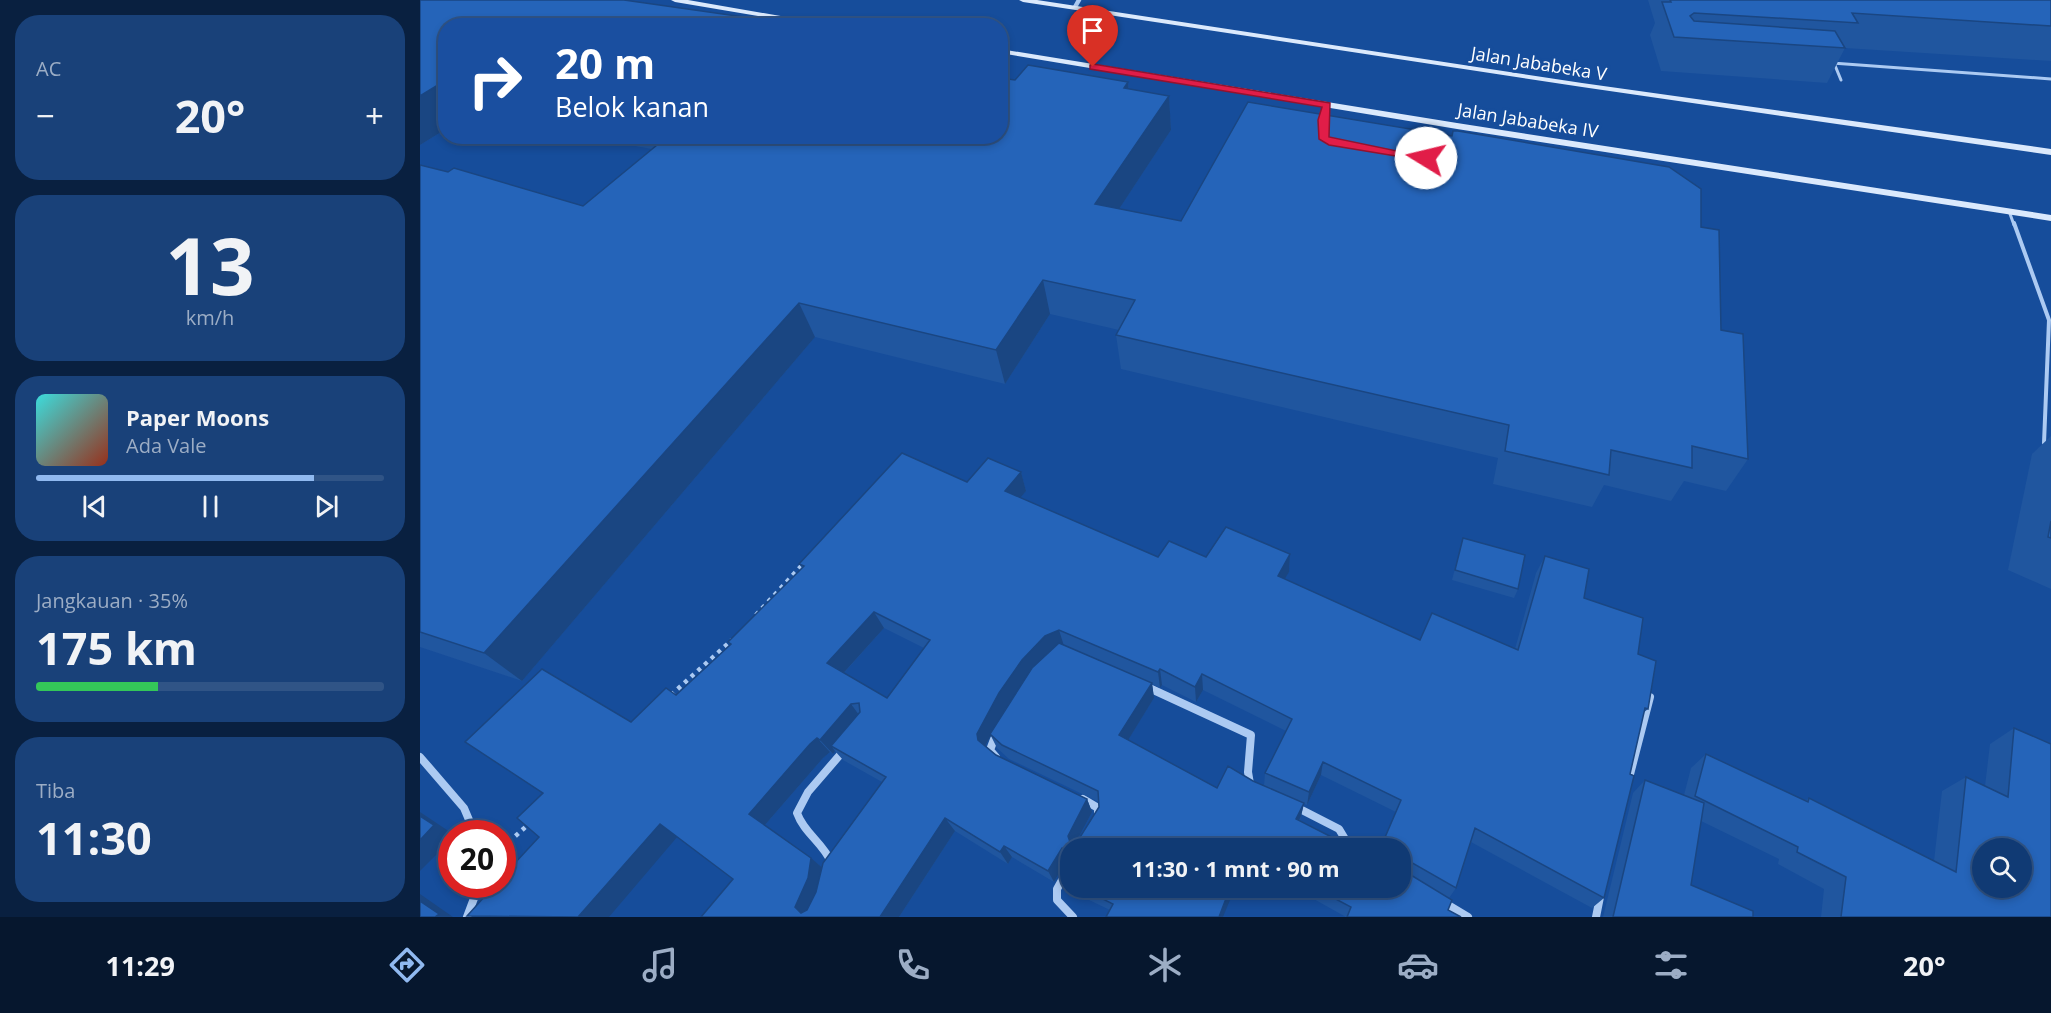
<!DOCTYPE html>
<html lang="id">
<meta charset="utf-8">
<style>
:root{--surface:#103a74;--page:#194179;--text:#f1f3f6;--muted:#9cadc5;--line:#305486;--accent:#90b9f0}
body{margin:0;font-family:"Open Sans",sans-serif;background:var(--page);color:var(--text);height:100vh;display:flex;flex-direction:column;font-size:22px;white-space:nowrap}
*{box-sizing:border-box;margin:0}
p{font-size:20px;color:var(--muted)}
.icon{flex:none;width:33px;height:33px;fill:none;stroke:currentColor;stroke-width:2;stroke-linecap:round;stroke-linejoin:round}
.map{position:relative;flex:1;overflow:hidden}
.sheet{display:flex;flex-direction:column;gap:15px;padding:15px;background:#092040;width:420px}
.sheet>*{flex:none}
.guide{position:absolute;left:18px;top:18px;width:570px;height:126px;border-radius:24px;box-shadow:0 3px 9px #0003,0 0 0 2px var(--line);background:#1a4fa0;color:#fff;overflow:hidden}
.controls{position:absolute;left:1552px;top:838px;display:grid;gap:12px}
.controls a{display:grid;place-items:center;width:60px;height:60px;border-radius:50%;background:var(--surface);box-shadow:0 3px 9px #0003,0 0 0 2px var(--line);font-size:30px}
.speed{position:absolute;left:18px;top:820px;display:flex;gap:12px;font-size:30px;font-weight:700;text-align:center}
.speed>*{display:grid;place-content:center;width:78px;height:78px;border-radius:50%;background:var(--surface);box-shadow:0 3px 9px #0003,0 0 0 2px var(--line);line-height:1}
.speed .limit{border:9px solid #d22;background:#fff;color:#111}
.pin{position:absolute;display:grid;place-items:center;width:51px;height:51px;color:#fff;margin:-62px -26px;border-radius:50% 50% 50% 0;rotate:-45deg;box-shadow:0 0 6px #0007}
.pin .icon{rotate:45deg}
.me{position:absolute;width:66px;margin:-33px;rotate:279deg;stroke-linejoin:round;filter:drop-shadow(0 0 4px #0008)}
.turn{display:flex;align-items:center;gap:21px;height:126px;padding:0 18px;font-size:27px}
.turn .icon{width:78px;height:78px;stroke-width:2.5}
.turn b{display:block;font-size:42px;line-height:51px}
.big{font-size:45px;font-weight:700;line-height:1.1}
.sheet .card{flex:1;display:flex;flex-direction:column;justify-content:center;gap:9px;min-width:0;padding:0 21px;border-radius:24px;background:var(--page)}
.sheet .dial{align-items:center;gap:0}
.dial b{font-size:78px;line-height:1}
.song{display:flex;align-items:center;gap:18px}
.cover{width:72px;height:72px;border-radius:9px;background:linear-gradient(135deg,hsl(180 70% 55%),hsl(10 70% 35%))}
.played{height:6px;border-radius:3px;background:linear-gradient(90deg,var(--accent) 80%,var(--line) 80%)}
.keys{display:flex;justify-content:space-around;direction:ltr}
.heat{display:flex;justify-content:space-between;align-items:center;font-size:33px;direction:ltr}
.charge{height:9px;border-radius:4px;background:linear-gradient(90deg,#34c759 35%,var(--line) 0)}
.trip{position:absolute;left:640px;top:838px;width:351px;height:60px;border-radius:24px;background:var(--surface);box-shadow:0 3px 9px #0003,0 0 0 2px var(--line);font-weight:700;line-height:60px;text-align:center}
.menu{display:flex;height:96px;justify-content:space-around;align-items:center;background:#06172e;color:var(--muted)}
.menu .icon{width:42px;height:42px}
.menu .active{color:var(--accent)}
.menu b{font-size:27px;color:var(--text)}
main{display:flex;flex:1;min-height:0}
.map>svg:first-child{display:block}
.lines{fill:none;stroke-linecap:round;stroke-linejoin:round}
.path{stroke:#accaf2;stroke-width:4.5;stroke-dasharray:4 5;stroke-linecap:butt}
.lane-far1{stroke:#accaf2;stroke-width:3}
.lane{stroke:#accaf2;stroke-width:4}
.street-far1{stroke:#accaf2;stroke-width:4.5}
.street{stroke:#accaf2;stroke-width:8}
.secondary{fill:#dbe9fc;fill-rule:evenodd}
.wall{fill:#20569f;fill-rule:evenodd}
.shaded-wall{fill:#1a4682}
.building{fill:#2564b9;stroke:#1a4682;stroke-width:1.5;fill-rule:evenodd}
.route{fill:#e11d48;stroke:#92132f;stroke-width:1.5}
.labels{text-anchor:middle;dominant-baseline:central;stroke-width:6;stroke-linejoin:round;paint-order:stroke}
.far-street-label{font-size:18px;fill:#fff;stroke:#164d9b}
</style>
<main>
<section class="sheet">
<div class="card"><p>AC</p>
<div class="heat"><a>−</a><b class="big">20°</b><a>+</a></div>
</div>
<div class="card dial"><b>13</b><p>km/h</p></div>
<div class="card">
<div class="song"><i class="cover"></i><div><b>Paper Moons</b><p>Ada Vale</p></div></div>
<div class="played"></div>
<div class="keys"><svg class="icon" aria-label="previous" viewBox="0 0 24 24"><path d="M18 5L8 12l10 7zM5 5v14"/></svg><svg class="icon" aria-label="pause" viewBox="0 0 24 24"><path d="M8 5v14M16 5v14"/></svg><svg class="icon" aria-label="next" viewBox="0 0 24 24"><path d="M6 5l10 7-10 7zM19 5v14"/></svg></div>
</div>
<div class="card"><p>Jangkauan · 35%</p><b class="big">175 km</b><div class="charge"></div></div>
<div class="card"><p>Tiba</p><b class="big">11:30</b></div>
</section>
<div class="map">
<svg width="1631" height="917" viewBox="0 0 1631 917">
<rect width="100%" height="100%" fill="#164d9b"/>
<g class="lines">
<g class="path">
<polyline points="336,615 384,563"/>
<polyline points="251,695 312,640"/>
<polyline points="82,848 110,823"/>
</g>
<g class="lane-far1">
<polyline points="1412,63 1631,79"/>
<polyline points="1414,63 1421,80"/>
<polyline points="903,120 907,105"/>
<polyline points="1589,211 1594,225"/>
</g>
<polyline class="lane" points="1594,223 1629,320 1624,443"/>
<polyline class="street-far1" points="655,7 659,0"/>
<g class="street">
<polyline points="727,687 831,735 828,772 830,784"/>
<polyline points="576,734 570,750 576,757"/>
<polyline points="0,757 44,808 55,834"/>
<polyline points="1208,782 1230,697"/>
<polyline points="663,799 678,808 678,816"/>
<polyline points="876,807 919,829 931,849"/>
<path d="M411 862C403 843 384 833 377 813L388 792 425 749"/>
<polyline points="651,864 637,889 637,900 653,917"/>
<polyline points="1023,902 1048,917"/>
<polyline points="47,917 59,885"/>
<polyline points="1176,917 1180,897"/>
</g>
<g class="secondary">
<polygon points="251,0 268,0 418,26 398,26 255,2"/>
<polygon points="599,0 617,0 1162,83 1631,149 1631,155 1162,87 603,2"/>
<polygon points="580,49 1037,123 1631,215 1631,221 1037,129 580,53"/>
</g>
</g>
<g class="wall">
<polygon points="0,0 26,26 26,129 0,145"/>
<polygon points="1228,0 1631,0 1631,61 1425,48 1407,83 1241,71 1230,35 1235,23"/>
<polygon points="595,80 708,82 709,89 749,96 751,130 699,209 761,221 1281,227 1301,330 1328,459 1306,491 1264,481 1251,501 1184,485 1172,507 1073,484 1078,458 701,369 696,335 699,330 630,314 585,384 395,337 102,681 0,647 0,165 163,206 232,149 158,136 580,136"/>
<polygon points="1631,436 1631,589 1588,570 1612,454"/>
<path d="M601 472 606 491 600 498 738 557H786L870 554 869 572 864 579 1000 640 1095 649 1116 573 1125 556 1218 654 1228 709 1223 713 1184 898 1172 908 1051 842 1036 888 1029 898 1028 910 1041 917H926L874 888H981L976 812 901 775 887 805 884 804 880 820 651 849V888H815L690 910 644 888 639 877 649 859H647L634 882 592 857 588 864 535 831 479 917 313 879 257 837H119L211 722 256 695 311 644 308 642 382 568 379 564 547 482ZM464 628 504 648 467 698 424 673ZM732 684 740 688 742 685 776 702 783 690 866 731 845 773 844 786 833 781 797 788 708 740 734 698ZM571 736 577 748 589 759 679 802V807L657 842H656L672 812 667 799 576 755 565 746ZM415 751 423 760 462 782 402 867 345 825 403 758 410 752 413 754Z"/>
<polygon points="1043,538 1098,589 1094,598 1032,580"/>
<polygon points="1594,728 1631,917 1401,917 1404,889 1358,864 1359,859 1281,821 1271,885 1333,917 1183,917 1213,793 1225,780 1264,795 1271,768 1286,754 1385,801 1389,798 1514,861 1522,791 1546,777 1565,786 1570,744"/>
</g>
<g class="shaded-wall">
<polygon points="338,19 341,26 330,26"/>
<polygon points="708,82 711,116 704,88"/>
<polygon points="21,83 26,90 26,129 0,145 0,96"/>
<polygon points="749,96 751,130 680,238 675,204"/>
<polygon points="623,280 630,314 585,384 576,350"/>
<polygon points="379,303 395,337 102,681 64,653"/>
<polygon points="601,472 606,491 591,509 585,491"/>
<polygon points="870,554 869,572 856,593 858,576"/>
<polygon points="454,612 464,628 419,678 407,663"/>
<polygon points="639,630 644,646 586,708 564,748 558,740 557,734 579,693 602,660 625,636"/>
<polygon points="740,669 742,685 740,688 738,672"/>
<polygon points="782,674 783,690 776,702 775,687"/>
<polygon points="732,683 734,698 702,750 699,735"/>
<polygon points="431,704 442,719 411,746 415,751 413,754 400,740"/>
<polygon points="397,738 410,752 403,758 344,826 329,814 390,744"/>
<polygon points="903,762 901,775 887,805 889,792"/>
<polygon points="667,799 672,812 653,848 648,836"/>
<polygon points="884,803 881,816 874,831 876,819"/>
<polygon points="0,812 33,834 32,834 32,839 0,871"/>
<polygon points="525,818 535,831 479,917 460,917"/>
<polygon points="240,824 258,836 189,917 158,917"/>
<polygon points="584,846 592,857 588,864 580,852"/>
<polygon points="642,848 647,859 634,882 628,871"/>
<polygon points="391,858 405,870 390,917 381,913 375,907"/>
<polygon points="989,861 983,873 981,873 982,863"/>
<polygon points="810,888 815,888 803,917 799,917"/>
<polygon points="0,894 33,917 15,917 0,901"/>
</g>
<g class="building">
<polygon points="0,0 204,0 338,19 330,26 26,26 26,84 21,83 0,96"/>
<polygon points="1250,0 1631,0 1631,26 1432,13 1438,23 1274,13 1270,16 1274,21 1415,31 1425,48 1254,37 1242,2 1251,2"/>
<polygon points="608,65 708,82 704,88 749,96 675,204 761,221 828,102 1032,136 1033,131 1038,131 1249,167 1281,189 1281,227 1299,230 1301,330 1323,334 1328,459 1272,446 1272,468 1191,450 1189,475 1085,451 1089,425 696,335 715,300 623,280 576,350 379,303 64,653 0,632 0,165 28,172 34,168 163,206 248,136 580,136 580,78 595,80"/>
<path d="M482 453 547 482 568 458 601 472 585 491 738 557 749 541 786 557 806 527 870 554 858 576 1000 640 1012 613 1098 650 1125 556 1169 569 1164 598 1223 618 1218 654 1236 661 1228 709 1225 708 1210 774 1214 776 1184 898 1055 828 1036 888 989 861 982 863 981 869V849H960L981 800 903 762 889 792 845 773 872 719 782 674 775 687 740 669 738 672 639 630 625 636 602 660 579 693 557 734 558 740 576 755 667 799 648 836 650 842H657L679 807 678 791 582 745 570 734 612 668 639 643 732 683 699 735 797 788 808 766 833 781 884 803 876 819 935 849H651V854L650 849 642 848 628 871 584 846 580 852 525 818 460 917H281L313 879 240 824 158 917 47 916 75 885H82V877L119 837 97 818 123 793 45 742 122 669 211 722 246 688 256 695 311 644 308 642 384 566 379 564ZM454 612 510 640 467 698 407 663ZM439 703 440 712 411 746 466 777 403 863 396 892 387 910 381 913 375 907 388 878 391 858 329 814 390 744 397 738 400 740 431 704Z"/>
<polygon points="1631,521 1631,538 1628,537"/>
<polygon points="1043,538 1105,555 1098,589 1035,570"/>
<path d="M1594 728 1631 744V917H1421L1426 877 1377 852 1378 847 1275 796 1286 754 1388 802 1389 798 1536 872 1546 777 1588 797ZM1563 849H1602V888H1563Z"/>
<polygon points="1225,780 1284,803 1271,885 1333,911 1333,917 1193,917"/>
<polygon points="0,816 14,825 0,840"/>
<polygon points="651,855 651,883 639,877"/>
<polygon points="981,869 1032,900 1028,910 1041,917 927,917 931,907 895,888 981,888"/>
<polygon points="661,888 810,888 799,917 686,917 693,904"/>
<polygon points="0,901 19,914 15,917 0,917"/>
</g>
<polygon class="route" points="673,64 910,103 909,137 1011,158 1006,161 909,145 899,139 898,120 902,107 670,69 670,65"/>
<g class="labels">
<g class="far-street-label">
<text transform="translate(1119 63) rotate(9)">Jalan Jababeka V</text>
<text transform="translate(1108 120) rotate(9)">Jalan Jababeka IV</text>
</g>
</g>
</svg>
<div class="controls">
<a><svg class="icon" aria-label="search" viewBox="0 0 24 24"><circle cx="10" cy="10" r="6"/><path d="M15 15l6 6"/></svg></a>
</div>
<div class="speed"><div class="limit">20</div></div>
<div class="pin" style="left:673px;top:67px;background:#d93025"><svg class="icon" aria-label="arrive" viewBox="0 0 24 24"><path d="M6 21V4h12l-3 4 3 4H6"/></svg></div>
<svg class="me" style="left:1006px;top:158px" viewBox="-20 -20 40 40"><circle r="19" fill="#fff"/><path d="M0-13L10 11 0 6-10 11z" fill="#e11d48"/></svg>
<div class="trip">11:30 · 1 mnt · 90 m</div>
<div class="guide">
<div class="turn"><svg class="icon" aria-label="right" viewBox="0 0 24 24"><path d="M7 20v-9h11M14 6l5 5-5 5"/></svg><div><b>20 m</b>Belok kanan</div></div>
</div>
</div>
</main>
<nav class="menu">
<b>11:29</b>
<svg class="icon active" aria-label="directions" viewBox="0 0 24 24"><path d="M12 3l9 9-9 9-9-9zM9 14v-3h6M13 9l2 2-2 2"/></svg>
<svg class="icon" aria-label="music" viewBox="0 0 24 24"><path d="M9 18V5l10-2v13"/><circle cx="6" cy="18" r="3"/><circle cx="16" cy="16" r="3"/></svg>
<svg class="icon" aria-label="phone" viewBox="0 0 24 24"><path d="M5 4h4l2 5-3 2q2 4 5 5l2-3 5 2v4C11 20 4 13 5 4z"/></svg>
<svg class="icon" aria-label="climate" viewBox="0 0 24 24"><path d="M12 3v18M4 7l16 10M4 17L20 7"/></svg>
<svg class="icon" aria-label="car" viewBox="0 0 24 24"><path d="M5 17H2v-5l4-1 3-4h7l3 4 3 1v5h-3M9 17h6M6 11h13"/><circle cx="7" cy="17" r="2"/><circle cx="17" cy="17" r="2"/></svg>
<svg class="icon" aria-label="filters" viewBox="0 0 24 24"><path d="M4 7h16M4 17h16"/><circle cx="9" cy="7" r="2"/><circle cx="15" cy="17" r="2"/></svg>
<b>20°</b>
</nav>
